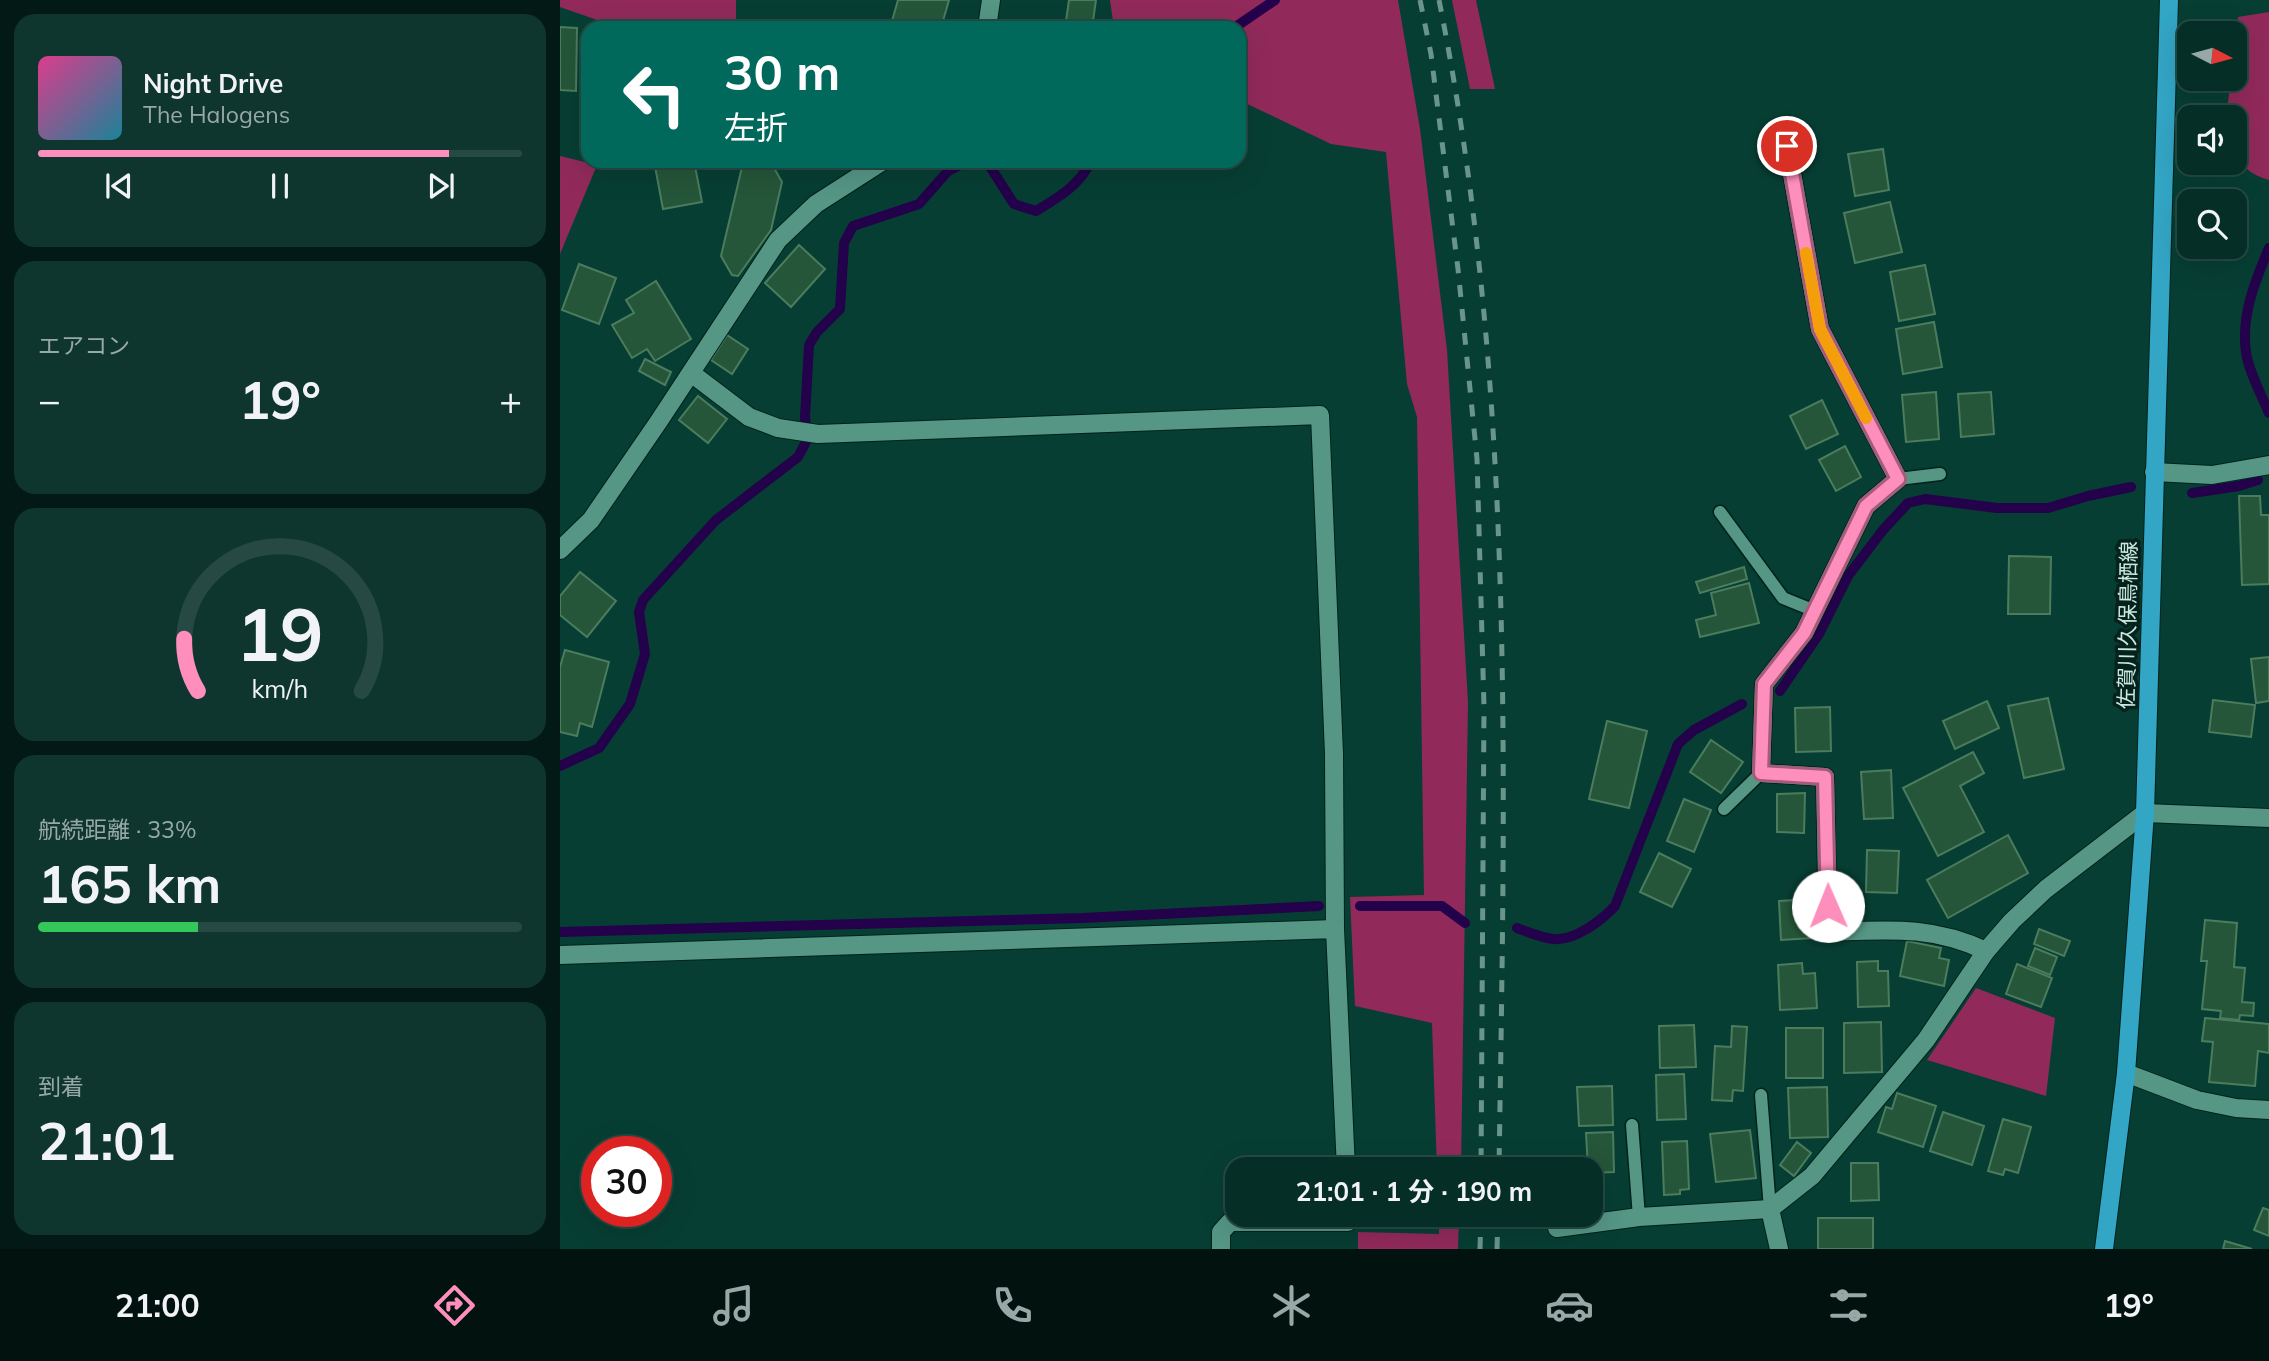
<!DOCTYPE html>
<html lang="ja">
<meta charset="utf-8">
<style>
:root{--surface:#052e26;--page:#0e362e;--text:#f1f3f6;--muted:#97a8a7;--line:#264a43;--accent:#fe8ebc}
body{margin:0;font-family:Mulish,"Noto Sans JP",sans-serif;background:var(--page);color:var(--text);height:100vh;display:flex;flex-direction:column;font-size:26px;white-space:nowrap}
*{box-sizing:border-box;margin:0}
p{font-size:23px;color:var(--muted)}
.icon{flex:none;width:38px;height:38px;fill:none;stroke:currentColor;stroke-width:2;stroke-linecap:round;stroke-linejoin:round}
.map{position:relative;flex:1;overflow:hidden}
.panel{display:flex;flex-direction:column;gap:14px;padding:14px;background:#031915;width:560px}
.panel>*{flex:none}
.hud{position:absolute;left:21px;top:21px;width:665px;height:147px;border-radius:21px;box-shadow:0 7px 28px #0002,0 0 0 2px var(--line);background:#00695c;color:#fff;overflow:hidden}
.needle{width:46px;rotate:96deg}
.buttons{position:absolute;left:1617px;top:21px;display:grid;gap:14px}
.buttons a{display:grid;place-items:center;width:70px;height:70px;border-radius:14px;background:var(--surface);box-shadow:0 7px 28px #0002,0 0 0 2px var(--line);font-size:35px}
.speed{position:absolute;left:21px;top:1136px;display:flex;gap:14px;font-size:35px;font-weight:700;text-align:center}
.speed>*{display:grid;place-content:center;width:91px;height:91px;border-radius:50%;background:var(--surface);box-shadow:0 7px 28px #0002,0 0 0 2px var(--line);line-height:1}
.speed .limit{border:10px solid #d22;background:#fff;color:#111}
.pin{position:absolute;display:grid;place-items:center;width:60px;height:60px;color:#fff;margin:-30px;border:4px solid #fff;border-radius:50%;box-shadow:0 2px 7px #0007}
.me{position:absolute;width:77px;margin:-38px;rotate:359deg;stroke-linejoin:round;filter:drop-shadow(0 0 5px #0008)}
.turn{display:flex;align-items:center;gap:24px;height:147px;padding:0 28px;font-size:32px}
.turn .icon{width:91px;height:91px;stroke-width:2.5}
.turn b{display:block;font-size:49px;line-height:60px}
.big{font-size:52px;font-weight:700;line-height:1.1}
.panel .widget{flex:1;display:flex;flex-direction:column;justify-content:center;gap:10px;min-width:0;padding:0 24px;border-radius:21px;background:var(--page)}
.panel .dial{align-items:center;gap:0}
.dial svg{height:182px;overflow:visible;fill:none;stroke:var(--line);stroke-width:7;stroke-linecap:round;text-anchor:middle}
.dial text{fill:var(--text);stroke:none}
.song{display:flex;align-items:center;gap:21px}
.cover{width:84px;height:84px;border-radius:10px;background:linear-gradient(135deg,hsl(330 70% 55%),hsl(190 70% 35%))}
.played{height:7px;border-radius:4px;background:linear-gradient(90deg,var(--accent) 85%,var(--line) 85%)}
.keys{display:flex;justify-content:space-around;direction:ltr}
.heat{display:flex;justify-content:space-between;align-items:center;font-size:38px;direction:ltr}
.charge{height:10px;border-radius:5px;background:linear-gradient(90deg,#34c759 33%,var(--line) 0)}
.trip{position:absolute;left:665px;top:1157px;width:378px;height:70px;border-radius:21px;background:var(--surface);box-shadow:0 7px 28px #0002,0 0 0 2px var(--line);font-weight:700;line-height:70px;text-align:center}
.tab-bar{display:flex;height:112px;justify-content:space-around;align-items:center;background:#02120f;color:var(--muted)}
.tab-bar .icon{width:49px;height:49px}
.tab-bar .current{color:var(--accent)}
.tab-bar b{font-size:32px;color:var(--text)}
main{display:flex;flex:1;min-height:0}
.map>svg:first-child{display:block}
.green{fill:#912a5b}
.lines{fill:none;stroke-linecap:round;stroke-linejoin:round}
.stream{stroke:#23014b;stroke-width:10}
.building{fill:#255639;stroke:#4b7c5d;stroke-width:2}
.lane-casing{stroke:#00231b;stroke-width:15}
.street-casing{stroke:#00231b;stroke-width:20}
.primary-casing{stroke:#00231b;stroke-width:20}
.lane{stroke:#559685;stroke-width:12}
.street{stroke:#559685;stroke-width:18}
.primary{stroke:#33a5c5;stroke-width:18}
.rail{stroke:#6a958b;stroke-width:5;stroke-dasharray:12 12;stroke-linecap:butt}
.route-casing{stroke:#a55c7a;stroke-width:18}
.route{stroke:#fe8ebc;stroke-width:12}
.slow{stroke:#f59e0b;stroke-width:12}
.labels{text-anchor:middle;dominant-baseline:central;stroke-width:7;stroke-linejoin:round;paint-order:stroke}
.street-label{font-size:21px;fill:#caeae0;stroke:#06221c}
</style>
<main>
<section class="panel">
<div class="widget">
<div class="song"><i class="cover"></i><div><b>Night Drive</b><p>The Halogens</p></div></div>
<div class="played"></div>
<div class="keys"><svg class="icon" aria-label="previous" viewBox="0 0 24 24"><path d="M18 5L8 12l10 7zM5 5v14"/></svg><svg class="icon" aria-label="pause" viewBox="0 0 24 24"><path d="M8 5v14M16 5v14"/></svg><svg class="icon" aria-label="next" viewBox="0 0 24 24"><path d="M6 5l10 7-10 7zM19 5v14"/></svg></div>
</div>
<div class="widget"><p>エアコン</p>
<div class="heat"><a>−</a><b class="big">19°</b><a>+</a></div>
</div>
<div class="widget dial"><svg viewBox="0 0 100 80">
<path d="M14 69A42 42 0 1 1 86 69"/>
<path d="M14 69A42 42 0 0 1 8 46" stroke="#fe8ebc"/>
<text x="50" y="56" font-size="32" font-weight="700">19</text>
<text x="50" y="72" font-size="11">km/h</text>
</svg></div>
<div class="widget"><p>航続距離 · 33%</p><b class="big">165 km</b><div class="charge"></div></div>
<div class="widget"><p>到着</p><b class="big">21:01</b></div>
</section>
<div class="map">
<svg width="1709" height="1249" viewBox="0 0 1709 1249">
<rect width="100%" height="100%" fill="#073e33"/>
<g class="green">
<polygon points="0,0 176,0 176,28 60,28 0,7"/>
<polygon points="550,0 838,0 860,129 887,350 908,702 901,1169 877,1169 872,1023 795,1006 790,897 864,895 857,417 847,384 826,152 771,144 679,100 679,28 554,28"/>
<polygon points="892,0 916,0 935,89 910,89"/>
<path d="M1709 12V180C1674 170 1675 149 1675 117H1666L1671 79H1675V46L1678 17Z"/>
<polygon points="0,156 37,165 0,254"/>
<polygon points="1416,988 1495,1018 1486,1096 1367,1060"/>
<polygon points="879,1215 899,1215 898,1249 798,1249 798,1232 879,1234"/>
</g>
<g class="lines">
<g class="stream">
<polyline points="674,28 715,0"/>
<path d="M1709 248C1695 281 1681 315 1686 352 1688 370 1702 396 1709 413"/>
<polyline points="1632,493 1679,486 1698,480"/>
<polyline points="1220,691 1259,634 1288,576 1323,530 1348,503 1365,499 1437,508 1488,508 1528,496 1571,487"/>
<path d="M0 766 39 748 70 704 85 654 79 612 83 600 156 520 238 457 247 440 245 417 249 345 257 332 280 309 284 243 293 226 359 204 388 171 408 161 429 165 454 204 476 211C499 197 519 186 531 161"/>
<polyline points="800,906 882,906 905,923"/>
<path d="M957 928C968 932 982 938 994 939 1015 941 1042 920 1055 906L1118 744 1134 730 1182 704"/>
<polyline points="0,932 523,918 759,906"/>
</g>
</g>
<g class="building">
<polygon points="338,0 389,0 381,28 330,28"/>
<polygon points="509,0 536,0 532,28 505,28"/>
<polygon points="0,27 17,28 16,91 0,90"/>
<polygon points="1323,149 1329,190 1295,196 1288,154"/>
<polygon points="94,161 134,161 142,202 103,209"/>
<polygon points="179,161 210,161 222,182 211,230 178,276 172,275 161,256 182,167"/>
<polygon points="1330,202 1342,252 1295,263 1284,213"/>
<polygon points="239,245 265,269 231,307 205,283"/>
<polygon points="19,264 56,278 39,324 2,310"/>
<polygon points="1365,265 1375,314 1339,321 1330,272"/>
<polygon points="96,281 131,339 95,361 87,349 72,358 52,325 74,313 66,300"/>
<polygon points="1374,322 1382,367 1343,374 1336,329"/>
<polygon points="167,335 188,349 172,374 151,360"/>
<polygon points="85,359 111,372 105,385 79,371"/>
<polygon points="1376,392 1379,439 1346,442 1342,395"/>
<polygon points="1431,392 1434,434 1401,437 1398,394"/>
<polygon points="138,396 167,419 148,443 119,420"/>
<polygon points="1262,400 1278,434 1246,449 1230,416"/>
<polygon points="1285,446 1301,477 1276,491 1259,460"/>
<polygon points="1679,496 1700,496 1701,515 1709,515 1709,584 1682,585"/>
<polygon points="1449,556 1491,557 1490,614 1448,614"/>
<polygon points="1184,567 1187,579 1140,593 1136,582"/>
<polygon points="20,572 56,601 27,637 0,615 0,596"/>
<polygon points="1189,583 1199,623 1140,637 1136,620 1156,615 1151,593"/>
<polygon points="5,650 49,662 32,727 20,723 17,736 0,732 0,667"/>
<polygon points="1709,657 1709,701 1696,703 1691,659"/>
<polygon points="1488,698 1504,769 1464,778 1448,706"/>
<polygon points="1653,700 1695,705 1691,737 1649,732"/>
<polygon points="1427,701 1439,728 1395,749 1383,721"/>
<polygon points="1270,707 1271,751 1236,752 1235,708"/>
<polygon points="1047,721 1087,731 1069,808 1029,799"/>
<polygon points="1151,740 1183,762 1161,793 1130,772"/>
<polygon points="1413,752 1424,773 1400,786 1424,832 1378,856 1343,788"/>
<polygon points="1331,770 1333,818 1304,819 1301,772"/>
<polygon points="1245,793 1244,833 1217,832 1217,794"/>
<polygon points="1124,799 1151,810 1134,852 1107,841"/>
<polygon points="1448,835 1468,873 1388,918 1367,880"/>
<polygon points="1307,850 1339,851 1337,893 1306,892"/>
<polygon points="1099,853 1131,869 1112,907 1080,892"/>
<polygon points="1252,899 1253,938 1221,940 1219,901"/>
<polygon points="1645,920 1677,923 1674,967 1685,968 1682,1002 1694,1003 1693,1016 1680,1015 1679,1020 1660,1018 1661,1011 1642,1009 1647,961 1641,961"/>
<polygon points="1479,929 1510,941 1504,956 1474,944"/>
<polygon points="1347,941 1381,948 1379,958 1389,960 1384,986 1340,976"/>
<polygon points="1475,948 1497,957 1490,975 1468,966"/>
<polygon points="1318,961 1318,971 1328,971 1329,1006 1298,1007 1297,962"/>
<polygon points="1242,963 1243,974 1255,973 1257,1008 1220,1010 1218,965"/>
<polygon points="1457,964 1492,978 1481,1007 1446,994"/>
<polygon points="1645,1018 1709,1024 1709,1053 1698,1051 1695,1086 1649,1082 1653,1042 1642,1041"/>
<polygon points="1321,1022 1322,1072 1284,1073 1284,1023"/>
<polygon points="1134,1025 1136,1067 1100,1068 1099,1026"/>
<polygon points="1172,1026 1187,1027 1183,1091 1173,1090 1172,1101 1152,1100 1155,1046 1171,1047"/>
<rect x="1226" y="1028" width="37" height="50"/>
<polygon points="1124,1074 1126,1119 1097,1120 1096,1075"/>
<polygon points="1052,1086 1053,1125 1019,1126 1017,1087"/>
<polygon points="1267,1087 1268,1137 1230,1138 1228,1088"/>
<polygon points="1337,1093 1376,1106 1363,1147 1318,1132 1326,1107 1332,1109"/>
<polygon points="1383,1112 1424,1126 1412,1165 1370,1151"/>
<polygon points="1443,1119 1471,1127 1458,1173 1445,1169 1443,1175 1428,1171"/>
<polygon points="1190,1130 1196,1178 1156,1182 1150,1134"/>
<polygon points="1053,1132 1054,1172 1031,1173 1031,1169 1028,1169 1026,1133"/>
<polygon points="1127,1141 1129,1189 1120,1190 1120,1194 1104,1195 1102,1142"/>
<polygon points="1237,1142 1251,1153 1234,1176 1220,1165"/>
<polygon points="1291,1163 1318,1163 1319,1200 1291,1201"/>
<polygon points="1703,1208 1709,1210 1709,1236 1694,1230"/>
<rect x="1258" y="1218" width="55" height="31"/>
<polygon points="1665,1241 1692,1249 1663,1249"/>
</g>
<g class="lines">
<g class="lane-casing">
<g id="lane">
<polyline points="1338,479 1380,474"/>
<polyline points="1160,512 1223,598 1255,611"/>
<polyline points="1164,809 1201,773"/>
<polyline points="1201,1095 1210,1209"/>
<polyline points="1072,1125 1079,1217"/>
</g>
</g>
<g class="street-casing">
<g id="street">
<polyline points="427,28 431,0"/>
<path d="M1227 146 1260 329 1338 479 1306 506 1244 633 1204 684 1201 773 1265 777 1268 932C1326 930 1372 925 1426 951"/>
<polyline points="131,373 189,417 218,428 258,434 760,415 774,754 775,929"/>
<polyline points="1594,472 1652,475 1709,465"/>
<polyline points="0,550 31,520 99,421 218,240 256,204 323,161"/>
<polyline points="0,955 775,929 786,1169"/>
<polyline points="1566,1073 1637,1100 1676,1108 1709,1110"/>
<polyline points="1210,1209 1219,1249"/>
<polyline points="997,1228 1079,1217 1210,1209 1252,1176 1366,1040 1426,951 1452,921 1486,889 1585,813 1709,818"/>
<polyline points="661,1249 661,1232 670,1222 788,1222 788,1214"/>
</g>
</g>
<g class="primary-casing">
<polyline id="primary" points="1544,1249 1566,1073 1585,813 1609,0"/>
</g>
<use href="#lane" class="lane"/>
<use href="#street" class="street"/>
<use href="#primary" class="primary"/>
<g class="rail">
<polyline points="860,0 871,54 898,269 917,459 924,707 921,1169"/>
<path d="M879 0C956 384 945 780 939 1169"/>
<polyline points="920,1249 921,1214"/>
<polyline points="937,1249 938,1214"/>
</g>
</g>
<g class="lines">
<g class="route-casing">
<polyline id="route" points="1227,146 1260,329 1338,479 1306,506 1244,633 1204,684 1201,773 1265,777 1268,906"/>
</g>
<use href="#route" class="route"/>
<polyline class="slow" points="1246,253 1260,329 1306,418"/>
</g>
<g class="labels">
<g class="street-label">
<text transform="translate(1567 625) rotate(-89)">佐賀川久保鳥栖線</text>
</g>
</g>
</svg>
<div class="buttons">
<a><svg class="needle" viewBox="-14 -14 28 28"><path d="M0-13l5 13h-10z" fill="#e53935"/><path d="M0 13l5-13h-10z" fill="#97a8a7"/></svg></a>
<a><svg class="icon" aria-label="sound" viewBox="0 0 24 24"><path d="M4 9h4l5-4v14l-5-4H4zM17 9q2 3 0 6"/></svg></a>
<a><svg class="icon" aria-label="search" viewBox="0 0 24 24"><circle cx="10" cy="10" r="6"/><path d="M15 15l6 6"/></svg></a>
</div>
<div class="speed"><div class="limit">30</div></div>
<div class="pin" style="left:1227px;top:146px;background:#d93025"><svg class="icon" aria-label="arrive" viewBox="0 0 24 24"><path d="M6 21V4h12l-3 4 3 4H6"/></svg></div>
<svg class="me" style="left:1268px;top:906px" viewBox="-20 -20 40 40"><circle r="19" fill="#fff"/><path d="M0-13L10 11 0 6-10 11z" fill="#fe8ebc"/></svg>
<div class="trip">21:01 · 1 分 · 190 m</div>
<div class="hud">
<div class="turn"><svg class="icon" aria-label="left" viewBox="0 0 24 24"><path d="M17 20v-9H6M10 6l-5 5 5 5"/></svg><div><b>30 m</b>左折</div></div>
</div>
</div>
</main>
<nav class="tab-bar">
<b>21:00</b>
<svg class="icon current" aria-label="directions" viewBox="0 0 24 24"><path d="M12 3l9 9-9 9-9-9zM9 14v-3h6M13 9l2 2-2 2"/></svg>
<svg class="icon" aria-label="music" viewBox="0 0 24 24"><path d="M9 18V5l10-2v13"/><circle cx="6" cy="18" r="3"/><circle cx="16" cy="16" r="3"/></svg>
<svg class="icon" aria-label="phone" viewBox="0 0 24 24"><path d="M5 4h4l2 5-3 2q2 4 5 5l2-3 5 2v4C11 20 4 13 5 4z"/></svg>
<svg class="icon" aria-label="climate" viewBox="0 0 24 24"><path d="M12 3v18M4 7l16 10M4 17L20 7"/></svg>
<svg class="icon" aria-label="car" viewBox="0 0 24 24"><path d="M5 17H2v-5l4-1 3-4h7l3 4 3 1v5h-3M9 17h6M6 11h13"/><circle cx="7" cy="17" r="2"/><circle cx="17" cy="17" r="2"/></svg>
<svg class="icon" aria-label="filters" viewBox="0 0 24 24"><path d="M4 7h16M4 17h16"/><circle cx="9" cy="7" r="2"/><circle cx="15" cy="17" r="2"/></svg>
<b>19°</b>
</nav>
